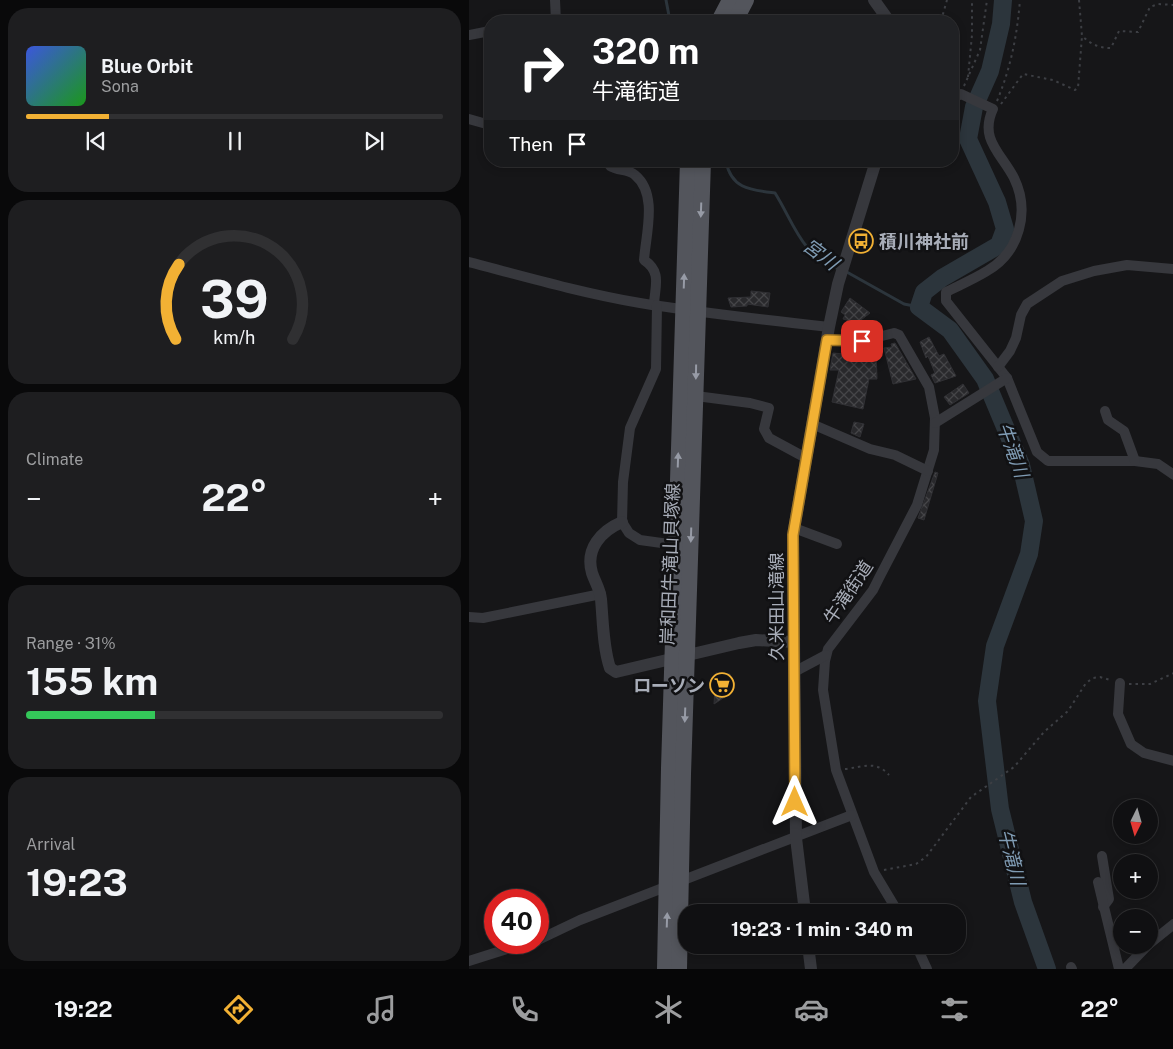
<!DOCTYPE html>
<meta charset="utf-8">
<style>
:root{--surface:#101012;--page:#1e1e20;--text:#f1f3f6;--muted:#9c9d9f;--line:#303032;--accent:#f2b134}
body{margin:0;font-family:"Public Sans","Noto Sans JP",sans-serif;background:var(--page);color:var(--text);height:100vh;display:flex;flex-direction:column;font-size:19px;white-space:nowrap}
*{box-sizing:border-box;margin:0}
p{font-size:16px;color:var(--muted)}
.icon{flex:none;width:28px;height:28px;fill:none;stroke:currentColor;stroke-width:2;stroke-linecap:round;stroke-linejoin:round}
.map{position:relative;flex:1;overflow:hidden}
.panel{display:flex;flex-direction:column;gap:8px;padding:8px;background:#09090a;width:469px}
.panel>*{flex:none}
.top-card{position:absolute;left:15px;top:15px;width:475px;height:152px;border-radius:20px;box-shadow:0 2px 8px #0003,0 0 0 1px var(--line);background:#202124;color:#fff;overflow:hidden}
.needle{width:32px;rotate:185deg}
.tools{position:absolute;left:644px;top:799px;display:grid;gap:10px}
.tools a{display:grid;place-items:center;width:45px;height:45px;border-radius:50%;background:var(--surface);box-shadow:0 2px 8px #0003,0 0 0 1px var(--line);font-size:25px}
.speed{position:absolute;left:15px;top:889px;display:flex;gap:10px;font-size:25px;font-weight:700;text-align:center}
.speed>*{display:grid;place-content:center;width:65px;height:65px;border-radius:50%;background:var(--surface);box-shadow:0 2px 8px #0003,0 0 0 1px var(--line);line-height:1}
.speed .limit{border:8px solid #d22;background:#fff;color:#111}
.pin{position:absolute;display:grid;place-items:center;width:42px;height:42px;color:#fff;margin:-21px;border-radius:10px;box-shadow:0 2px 8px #0006}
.me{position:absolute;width:55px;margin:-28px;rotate:0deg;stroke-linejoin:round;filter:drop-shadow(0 0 4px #0008)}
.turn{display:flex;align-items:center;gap:18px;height:105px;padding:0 25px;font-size:22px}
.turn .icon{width:65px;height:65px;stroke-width:2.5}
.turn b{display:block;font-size:35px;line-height:42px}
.then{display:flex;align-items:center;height:48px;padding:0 25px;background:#0003;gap:10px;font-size:19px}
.big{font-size:38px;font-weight:700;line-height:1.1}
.panel .widget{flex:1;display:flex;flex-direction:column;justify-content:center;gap:8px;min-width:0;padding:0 18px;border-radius:20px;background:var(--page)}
.panel .dial{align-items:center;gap:0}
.dial svg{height:130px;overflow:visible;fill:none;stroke:var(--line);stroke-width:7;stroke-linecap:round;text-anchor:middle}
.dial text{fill:var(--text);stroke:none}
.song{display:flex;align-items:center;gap:15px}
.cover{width:60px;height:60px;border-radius:8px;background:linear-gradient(135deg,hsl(230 70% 55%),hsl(120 70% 35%))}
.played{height:5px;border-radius:2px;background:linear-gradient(90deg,var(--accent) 20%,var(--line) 20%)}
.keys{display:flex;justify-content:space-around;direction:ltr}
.heat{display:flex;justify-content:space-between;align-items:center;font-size:28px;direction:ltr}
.charge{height:8px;border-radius:4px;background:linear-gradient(90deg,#34c759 31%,var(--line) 0)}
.trip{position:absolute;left:209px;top:904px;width:288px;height:50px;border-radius:20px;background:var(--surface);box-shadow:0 2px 8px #0003,0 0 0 1px var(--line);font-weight:700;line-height:50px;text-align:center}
.tabs{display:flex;height:80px;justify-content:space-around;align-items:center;background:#060607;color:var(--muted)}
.tabs .icon{width:35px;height:35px}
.tabs .active{color:var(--accent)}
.tabs b{font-size:22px;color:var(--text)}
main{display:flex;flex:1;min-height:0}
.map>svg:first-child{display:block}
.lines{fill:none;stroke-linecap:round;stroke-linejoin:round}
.stream{stroke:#2c353c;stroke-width:3}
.river{stroke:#2c353c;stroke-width:18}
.building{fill:url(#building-cross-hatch);stroke:#303034}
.path{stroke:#3d3f44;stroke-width:2;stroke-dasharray:2.5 4;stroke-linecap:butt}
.minor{stroke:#37383d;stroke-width:10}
.tertiary{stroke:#37383d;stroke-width:12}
.primary{stroke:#53555c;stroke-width:16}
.oneway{fill:#979ba6}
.route-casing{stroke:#9d7322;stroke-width:12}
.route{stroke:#f2b134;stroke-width:9}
.labels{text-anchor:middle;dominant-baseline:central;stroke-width:5;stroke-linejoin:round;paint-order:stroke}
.poi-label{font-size:18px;font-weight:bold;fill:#a8adb8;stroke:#111113;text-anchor:start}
.street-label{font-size:18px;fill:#a8adb8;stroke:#111113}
.water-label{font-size:19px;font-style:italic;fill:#7f9bb3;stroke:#111113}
</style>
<main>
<section class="panel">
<div class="widget">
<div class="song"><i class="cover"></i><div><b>Blue Orbit</b><p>Sona</p></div></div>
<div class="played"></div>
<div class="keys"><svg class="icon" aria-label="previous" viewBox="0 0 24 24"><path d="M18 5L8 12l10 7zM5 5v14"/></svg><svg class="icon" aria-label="pause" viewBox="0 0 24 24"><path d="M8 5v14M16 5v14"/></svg><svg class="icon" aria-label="next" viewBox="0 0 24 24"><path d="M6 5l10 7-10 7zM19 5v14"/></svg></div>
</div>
<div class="widget dial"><svg viewBox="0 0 100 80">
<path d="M14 69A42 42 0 1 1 86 69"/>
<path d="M14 69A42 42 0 0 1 16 23" stroke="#f2b134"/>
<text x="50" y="56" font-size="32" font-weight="700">39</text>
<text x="50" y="72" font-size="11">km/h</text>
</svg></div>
<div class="widget"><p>Climate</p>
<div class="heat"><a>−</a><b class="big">22°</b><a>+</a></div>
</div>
<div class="widget"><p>Range · 31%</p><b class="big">155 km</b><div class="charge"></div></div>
<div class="widget"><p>Arrival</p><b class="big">19:23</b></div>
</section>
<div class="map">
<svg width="705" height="969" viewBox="0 0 705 969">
<defs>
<pattern id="building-cross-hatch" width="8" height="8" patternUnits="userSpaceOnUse" patternTransform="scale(1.25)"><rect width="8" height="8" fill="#29292c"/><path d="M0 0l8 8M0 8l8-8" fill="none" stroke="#454548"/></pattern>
</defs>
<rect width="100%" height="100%" fill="#161618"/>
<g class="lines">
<g class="stream">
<polyline points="197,0 201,21"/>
<path d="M257 161C262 189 282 190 306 193 325 223 332 256 370 269"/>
<polyline points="376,271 435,304 450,307"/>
</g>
<polyline class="river" points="534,0 532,24 521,71 505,107 499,139 528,202 536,229 530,245 473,278 455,292 450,307 481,330 516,379 552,465 565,521 560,554 526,646 518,701 531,809 554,902 578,969"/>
</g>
<g class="building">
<polygon points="282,291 301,293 299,307 278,304 278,306 262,307 259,298 282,297"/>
<polygon points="381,298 401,313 388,323 374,319 376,315 372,312"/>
<polygon points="460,337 470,356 475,354 487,376 466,383 462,375 466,373 459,356 457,358 451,342"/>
<polygon points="426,343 447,379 424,384 415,348 423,347 422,344"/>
<polygon points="405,345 407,349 408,379 400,379 394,409 363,402 370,370 361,370 364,353 396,356 395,348"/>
<polygon points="494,384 500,393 481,405 475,397"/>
<polygon points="385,422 395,424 391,437 382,433"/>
<polygon points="466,472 469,473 455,520 449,518"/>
<polygon points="247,673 261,674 262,693 245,704"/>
</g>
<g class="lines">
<g class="path">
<path d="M610 0 613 36C622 44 629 48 642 48L650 31 669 32 681 7 689 4 705 5"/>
<polyline points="472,21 478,0"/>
<polyline points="499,77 503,35 503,0"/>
<polyline points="495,86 511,50 518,0"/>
<path d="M528 101C542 67 548 36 551 0"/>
<polyline points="532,104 554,74 584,80 606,90 609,88 613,36"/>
<polyline points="660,684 681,684 705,673"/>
<path d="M376 769C394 767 407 760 420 775"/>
<polyline points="415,870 447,864 457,857 502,797 545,767 575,732 599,711 617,683 624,678 631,677 641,680"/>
</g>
<g class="minor">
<polyline points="86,0 87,21"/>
<polyline points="0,35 21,31"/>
<path d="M484 98 492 94 524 109C510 139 532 153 545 178 561 211 551 252 518 271 505 279 491 285 477 292V301L538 378 568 452 579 461H666L689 464 705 475"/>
<polyline points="0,119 21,125"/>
<path d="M141 161V166C149 171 159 169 166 175 189 194 177 233 175 260 193 272 186 286 185 304"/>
<path d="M0 262C57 277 113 293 171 303 233 313 296 320 360 327"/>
<polyline points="188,305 187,369 161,428 154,482 153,522 160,533 171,540 207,545"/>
<polyline points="358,340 393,341 425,333 430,335 460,387 466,418 465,450 448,505 410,578 404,590 359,649 356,661 354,690 367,770 405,872 429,912"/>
<polyline points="529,367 541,351 547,338 552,315 558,304 593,281 625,271 658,265 705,269"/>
<polyline points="227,396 281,403 300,408 295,429 300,438 337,458"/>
<polyline points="636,411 639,420 655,431 666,461"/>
<polyline points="466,423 538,378"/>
<polyline points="343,424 401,449 426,455 459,471"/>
<polyline points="325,528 368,544"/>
<polyline points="0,617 14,618 132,594"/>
<polyline points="325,672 357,655"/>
<polyline points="651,683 649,714 662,744 675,753 705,761"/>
<polyline points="633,856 640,899 634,907"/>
<polyline points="629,882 650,969"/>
<polyline points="69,940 111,920 383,815"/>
<polyline points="680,944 705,924"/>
<polyline points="447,945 458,969"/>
<polyline points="0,961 60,942"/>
<polyline points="602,967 603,969"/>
<polyline points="656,969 679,945"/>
</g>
<g class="tertiary">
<polyline points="405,0 420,21"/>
<path d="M153 522C132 531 116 549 123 573 126 582 131 589 132 599 134 621 134 647 141 668L147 672 270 643 287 640 325 642"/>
<polyline points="336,912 327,838 324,535 360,327 369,284 407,161"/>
<polyline points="339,945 342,969"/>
</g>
<g class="primary">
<polyline points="250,21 261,0"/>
<polyline points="266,21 277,0"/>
<polyline points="196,969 200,768 219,161"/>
<polyline points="210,969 214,774 234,161"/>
</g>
</g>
<defs><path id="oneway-solid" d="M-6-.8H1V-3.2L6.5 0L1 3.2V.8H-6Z" transform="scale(1.25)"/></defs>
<g class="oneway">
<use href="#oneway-solid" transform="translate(232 210) rotate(92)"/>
<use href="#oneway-solid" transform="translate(215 281) rotate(-88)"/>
<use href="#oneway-solid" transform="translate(227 372) rotate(91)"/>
<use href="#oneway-solid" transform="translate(209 460) rotate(-88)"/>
<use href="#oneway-solid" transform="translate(222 535) rotate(92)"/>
<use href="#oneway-solid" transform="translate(216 715) rotate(92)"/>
<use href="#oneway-solid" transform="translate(198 920) rotate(-88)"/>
</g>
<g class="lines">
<g class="route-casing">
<polyline id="route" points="326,802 324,535 358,340 393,341"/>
</g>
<use href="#route" class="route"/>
</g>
<defs>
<g id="bus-ring" transform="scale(1.25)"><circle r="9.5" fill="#111113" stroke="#f2b134" stroke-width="1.5"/><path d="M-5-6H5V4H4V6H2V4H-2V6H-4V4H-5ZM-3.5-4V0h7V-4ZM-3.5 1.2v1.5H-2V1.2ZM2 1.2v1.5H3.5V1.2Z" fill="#f2b134"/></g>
<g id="supermarket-ring" transform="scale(1.25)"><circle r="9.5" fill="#111113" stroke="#f2b134" stroke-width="1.5"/><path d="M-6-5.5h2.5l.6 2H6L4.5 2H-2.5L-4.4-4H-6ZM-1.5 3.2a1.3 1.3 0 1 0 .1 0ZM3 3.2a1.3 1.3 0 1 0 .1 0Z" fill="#f2b134"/></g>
</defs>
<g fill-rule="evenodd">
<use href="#bus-ring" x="392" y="241"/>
<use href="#supermarket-ring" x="253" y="685"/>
</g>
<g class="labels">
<g class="poi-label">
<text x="410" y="241">積川神社前</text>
<text x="236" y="685" text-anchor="end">ローソン</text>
</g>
<g class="street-label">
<text transform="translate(201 564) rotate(-88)">岸和田牛滝山貝塚線</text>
<text transform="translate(379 592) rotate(-56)">牛滝街道</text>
<text transform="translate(307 607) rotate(-90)">久米田山滝線</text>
</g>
<g class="water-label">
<text transform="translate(352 254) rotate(37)">宮川</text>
<text transform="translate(544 450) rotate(70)">牛滝川</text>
<text transform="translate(543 857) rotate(76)">牛滝川</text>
</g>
</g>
</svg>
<div class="tools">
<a><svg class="needle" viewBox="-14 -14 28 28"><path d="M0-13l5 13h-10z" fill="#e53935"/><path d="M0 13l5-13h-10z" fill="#9c9d9f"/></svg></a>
<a>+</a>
<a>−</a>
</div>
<div class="speed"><div class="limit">40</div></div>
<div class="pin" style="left:393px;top:341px;background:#d93025"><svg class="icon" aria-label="arrive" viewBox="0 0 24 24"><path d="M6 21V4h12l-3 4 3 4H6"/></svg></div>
<svg class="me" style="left:326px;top:802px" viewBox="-20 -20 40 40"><path d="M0-17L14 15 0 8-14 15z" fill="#f2b134" stroke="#fff" stroke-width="4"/></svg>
<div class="trip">19:23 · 1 min · 340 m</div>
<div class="top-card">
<div class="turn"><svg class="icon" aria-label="right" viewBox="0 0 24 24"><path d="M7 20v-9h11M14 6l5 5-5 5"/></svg><div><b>320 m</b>牛滝街道</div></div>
<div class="then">Then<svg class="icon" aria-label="arrive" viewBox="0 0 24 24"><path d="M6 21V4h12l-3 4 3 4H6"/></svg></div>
</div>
</div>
</main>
<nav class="tabs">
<b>19:22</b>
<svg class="icon active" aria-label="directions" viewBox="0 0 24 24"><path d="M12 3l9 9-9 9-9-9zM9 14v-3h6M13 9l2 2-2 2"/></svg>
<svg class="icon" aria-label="music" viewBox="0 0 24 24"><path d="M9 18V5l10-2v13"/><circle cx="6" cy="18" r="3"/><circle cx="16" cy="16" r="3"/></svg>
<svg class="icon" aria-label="phone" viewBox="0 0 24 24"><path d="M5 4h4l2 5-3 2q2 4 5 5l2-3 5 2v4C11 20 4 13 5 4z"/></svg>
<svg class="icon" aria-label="climate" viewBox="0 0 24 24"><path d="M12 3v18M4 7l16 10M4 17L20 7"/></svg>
<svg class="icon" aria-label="car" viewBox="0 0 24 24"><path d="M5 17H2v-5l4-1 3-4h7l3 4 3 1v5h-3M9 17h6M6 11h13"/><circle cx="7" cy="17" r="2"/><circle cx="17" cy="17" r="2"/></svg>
<svg class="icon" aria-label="filters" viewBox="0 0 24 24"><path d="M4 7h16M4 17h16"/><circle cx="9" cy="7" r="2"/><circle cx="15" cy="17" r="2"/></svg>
<b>22°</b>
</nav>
